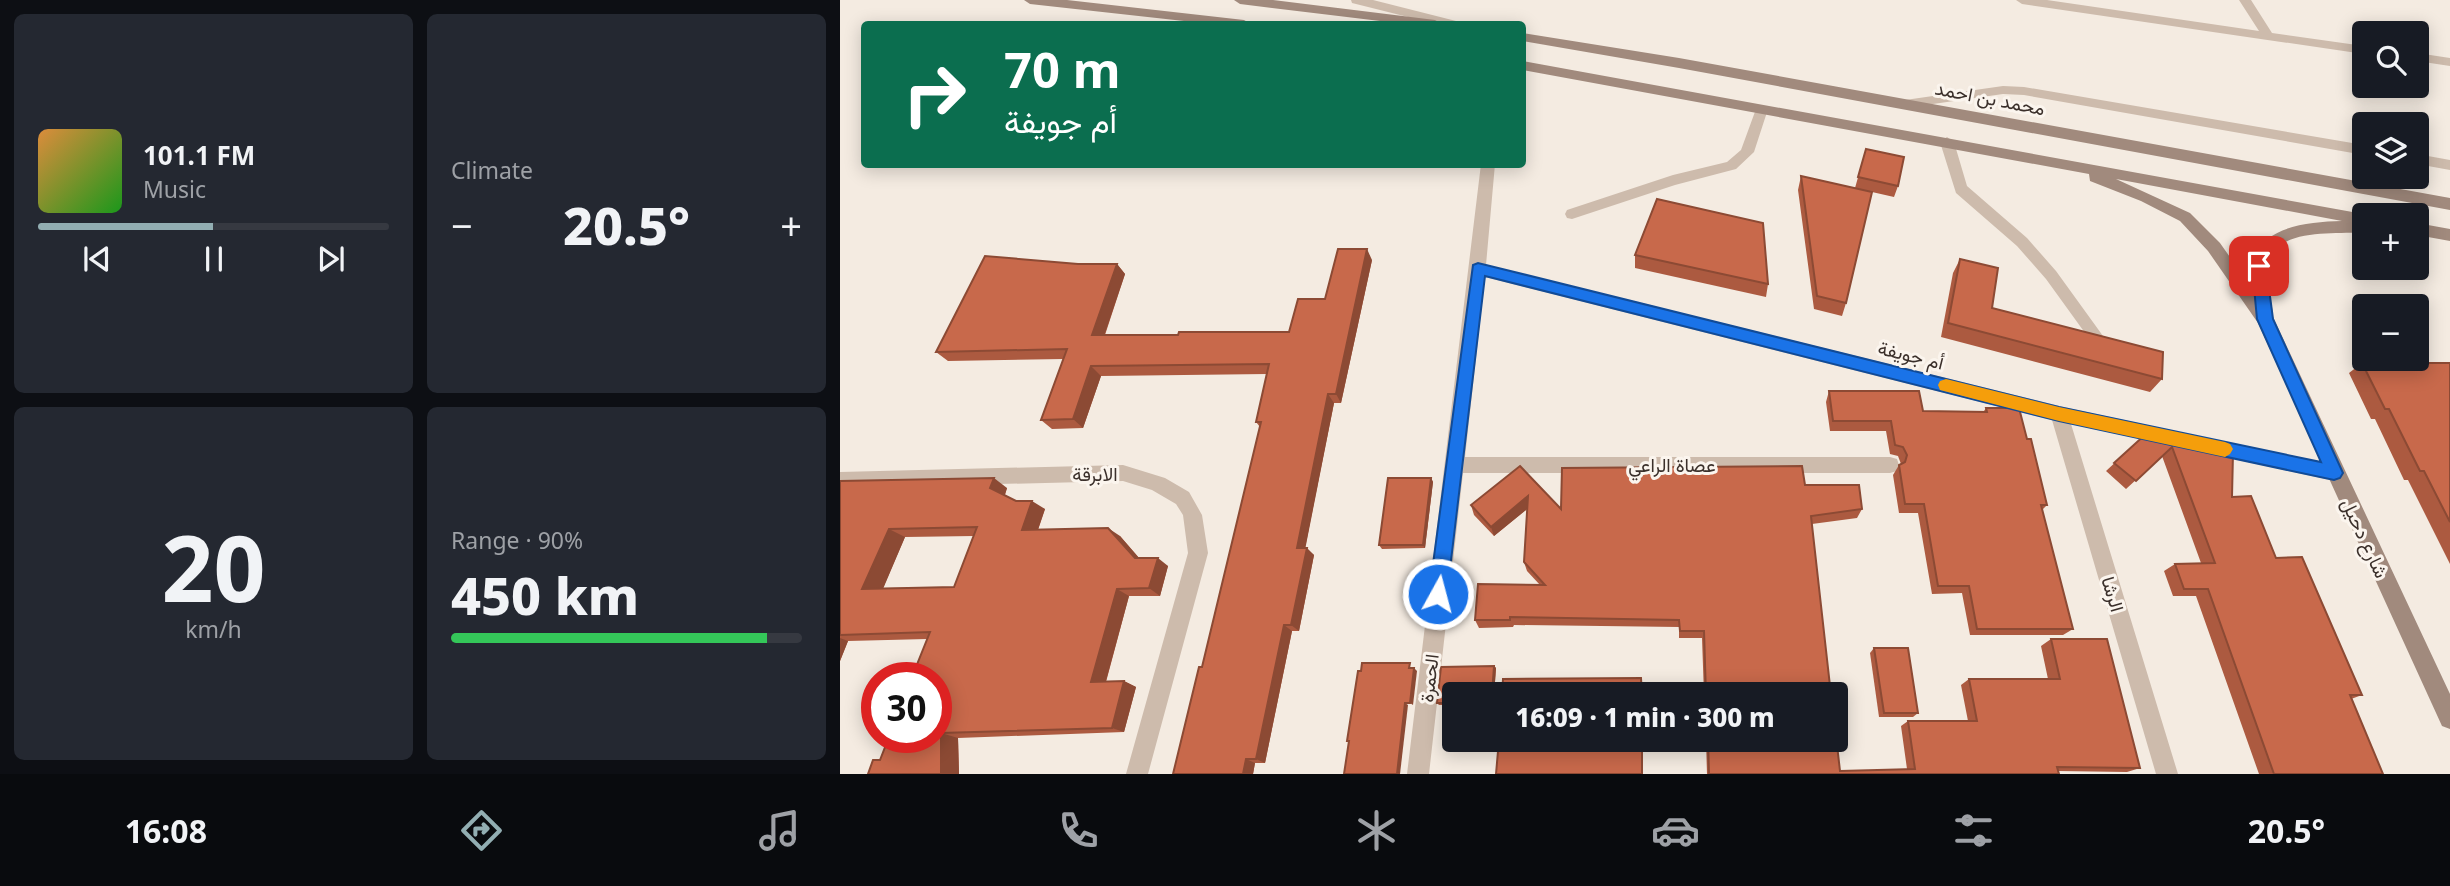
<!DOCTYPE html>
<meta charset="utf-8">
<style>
:root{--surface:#171b24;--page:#242831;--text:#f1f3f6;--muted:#9ea1a6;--line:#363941;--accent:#92aeb2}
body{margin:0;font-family:"Noto Sans",Vazirmatn,sans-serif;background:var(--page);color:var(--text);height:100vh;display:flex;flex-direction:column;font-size:26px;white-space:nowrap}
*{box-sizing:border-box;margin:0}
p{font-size:23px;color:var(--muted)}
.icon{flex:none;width:38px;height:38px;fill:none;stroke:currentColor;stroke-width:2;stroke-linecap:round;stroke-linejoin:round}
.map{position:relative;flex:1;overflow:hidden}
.side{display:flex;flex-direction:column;gap:14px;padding:14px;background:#0d0f14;width:840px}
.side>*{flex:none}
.guide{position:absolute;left:21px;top:21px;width:665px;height:147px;border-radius:7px;box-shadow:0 4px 18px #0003;background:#0b6e4f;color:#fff;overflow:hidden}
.controls{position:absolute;left:1512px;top:21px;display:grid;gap:14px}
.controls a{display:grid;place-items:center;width:77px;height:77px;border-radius:7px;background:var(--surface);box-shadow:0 4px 18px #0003;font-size:35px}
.speed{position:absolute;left:21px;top:662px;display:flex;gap:14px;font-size:35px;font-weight:700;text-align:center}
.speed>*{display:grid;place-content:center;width:91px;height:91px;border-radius:50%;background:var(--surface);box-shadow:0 4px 18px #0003;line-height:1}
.speed .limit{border:10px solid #d22;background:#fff;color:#111}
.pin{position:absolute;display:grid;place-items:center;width:60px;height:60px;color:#fff;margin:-30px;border-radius:14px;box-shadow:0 4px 10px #0006}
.me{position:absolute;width:77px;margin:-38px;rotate:7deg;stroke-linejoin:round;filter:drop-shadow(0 0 5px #0008)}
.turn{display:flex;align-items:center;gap:24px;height:147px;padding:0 28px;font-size:32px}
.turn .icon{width:91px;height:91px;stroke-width:2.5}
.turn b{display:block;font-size:49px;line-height:60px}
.big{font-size:52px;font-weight:800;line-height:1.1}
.side .card{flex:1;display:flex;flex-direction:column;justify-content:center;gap:10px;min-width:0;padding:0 24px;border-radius:10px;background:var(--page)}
.side .dial{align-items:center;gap:0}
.dial b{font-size:91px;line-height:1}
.song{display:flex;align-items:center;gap:21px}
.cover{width:84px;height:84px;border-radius:10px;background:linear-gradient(135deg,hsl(30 70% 55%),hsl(120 70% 35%))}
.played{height:7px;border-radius:4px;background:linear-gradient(90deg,var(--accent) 50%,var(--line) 50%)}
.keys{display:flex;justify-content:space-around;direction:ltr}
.heat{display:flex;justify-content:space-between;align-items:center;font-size:38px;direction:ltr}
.charge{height:10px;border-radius:5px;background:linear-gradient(90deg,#34c759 90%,var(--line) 0)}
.side .tiles{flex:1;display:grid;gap:14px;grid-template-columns:repeat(2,1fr)}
.trip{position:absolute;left:602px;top:682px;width:406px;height:70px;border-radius:7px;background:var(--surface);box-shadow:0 4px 18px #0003;font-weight:800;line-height:70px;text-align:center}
.dock{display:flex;height:112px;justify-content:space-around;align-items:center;background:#090b0e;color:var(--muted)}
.dock .icon{width:49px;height:49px}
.dock .selected{color:var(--accent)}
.dock b{font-size:32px;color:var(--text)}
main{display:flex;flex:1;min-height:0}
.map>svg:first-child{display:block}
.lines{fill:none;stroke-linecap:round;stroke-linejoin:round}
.lane{fill:#cdbbac;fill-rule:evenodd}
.street{fill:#cdbbac;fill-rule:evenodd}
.secondary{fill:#a18a7d;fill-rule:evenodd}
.wall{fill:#ac5a40;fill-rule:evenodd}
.shaded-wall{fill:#8c4a34}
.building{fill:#c8694b;stroke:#8c4a34;stroke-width:2;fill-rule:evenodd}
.route{fill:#1a73e8;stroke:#114b97;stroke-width:2}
.slow{fill:#f59e0b}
.labels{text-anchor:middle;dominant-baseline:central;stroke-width:6;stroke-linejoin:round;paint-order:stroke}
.street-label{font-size:19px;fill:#3b302b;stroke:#fbf5ee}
</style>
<main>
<section class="side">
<div class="tiles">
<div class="card">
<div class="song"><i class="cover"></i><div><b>101.1 FM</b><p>Music</p></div></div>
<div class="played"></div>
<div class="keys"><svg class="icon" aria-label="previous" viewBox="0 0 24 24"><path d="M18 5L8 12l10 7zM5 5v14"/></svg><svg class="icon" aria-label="pause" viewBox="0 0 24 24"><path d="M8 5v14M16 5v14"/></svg><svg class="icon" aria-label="next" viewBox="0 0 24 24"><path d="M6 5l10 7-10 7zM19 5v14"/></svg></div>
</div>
<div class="card"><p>Climate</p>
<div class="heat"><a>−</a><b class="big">20.5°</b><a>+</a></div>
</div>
<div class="card dial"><b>20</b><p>km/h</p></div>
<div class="card"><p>Range · 90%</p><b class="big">450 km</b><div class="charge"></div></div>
</div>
</section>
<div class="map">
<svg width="1610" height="774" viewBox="0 0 1610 774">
<rect width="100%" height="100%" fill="#f4ebe1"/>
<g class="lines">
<g class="lane">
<polygon points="1176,0 1207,0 1419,31 1399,0 1411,0 1432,33 1524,46 1524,54 1182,4"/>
<polygon points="1577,53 1610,58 1610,66 1577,61"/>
<polygon points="1163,86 1184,87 1524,145 1524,155 1184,95 1163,94 1065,108 1059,104 1065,100"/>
<polygon points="922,105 928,109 914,152 896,169 835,185 732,219 727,218 725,214 727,210 833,175 887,162 901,150 916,109"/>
<polygon points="1107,137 1114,142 1127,186 1187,238 1216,271 1263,336 1266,340 1263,344 1253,344 1206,279 1177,246 1116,193 1100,142"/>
<polygon points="1577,154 1610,160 1610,170 1577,164"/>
</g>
<g class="street">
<polygon points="511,0 533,0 616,21 618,24 596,24 512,3"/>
<polygon points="641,164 655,164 646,265 1219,406 1502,467 1504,473 1502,479 1495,481 1231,424 1338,774 1316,774 1212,420 645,277 625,457 1050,457 1057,459 1059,465 1057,471 1050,473 623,473 589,774 567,774"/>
<polygon points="283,465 325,478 349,492 362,515 368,553 308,774 286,774 348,553 343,515 336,504 312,490 283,481 0,488 0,472"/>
</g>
<g class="secondary">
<polygon points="184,0 227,0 404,20 411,24 371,24 190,4"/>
<polygon points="394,0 433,0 595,20 602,24 565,24 400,4"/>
<polygon points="682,33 839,58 1610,198 1610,210 839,68 682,41"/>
<path d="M682 61 1529 215H1524V232C1494 235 1432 226 1427 269 1425 286 1433 302 1433 317L1610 694V729L1602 726 1418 323 1368 251 1340 221 1301 201 1250 181 1249 174 682 70ZM1276 179 1502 221C1457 222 1404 230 1411 287L1380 243 1350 213Z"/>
<polygon points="1577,223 1610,229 1610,241 1577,235"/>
</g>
</g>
<g class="wall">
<polygon points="1026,149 1058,186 1054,197 1032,192 1006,303 1002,316 974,309 958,190 961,176 1015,188"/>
<polygon points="795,255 928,284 926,297 795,268"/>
<polygon points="1120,259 1152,308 1322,379 1310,392 1101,337 1113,273"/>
<polygon points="532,260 501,403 494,403 465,548 474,555 459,631 452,631 425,763 415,763 413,774 333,774 362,667 420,427 416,422 427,374 261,376 243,428 212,429 201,420 223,359 108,361 96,352 238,264 277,264 285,274 265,335 338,335 449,332 485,299"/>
<polygon points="1522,363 1610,363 1610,564 1568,480 1564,480 1535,419 1531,419 1509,373"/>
<polygon points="989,391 1083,411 1144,411 1146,408 1187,439 1207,505 1202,510 1233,629 1223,635 1130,635 1122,593 1092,594 1078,513 1059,513 1053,475 1059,465 1061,464 1058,456 1050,454 1046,431 990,431 986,402"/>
<polygon points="1308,432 1393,453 1392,497 1436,558 1522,695 1511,699 1543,774 1419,774 1356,596 1333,596 1324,571 1335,564 1361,563 1322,456 1286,489 1266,471"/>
<polygon points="591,478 593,482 585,548 542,549 539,545"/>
<path d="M0 481 167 488 165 495 176 501 205 509 198 530 280 536 299 558 328 566 320 596H289L266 682 284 681 296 687 284 732 118 738 119 774H28L40 760 87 639 8 641 0 661ZM134 536 114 587 43 588 65 537Z"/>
<polygon points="965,485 1022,509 1017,518 972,524 991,695 864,695 862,638 839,638 839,627 674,625 673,627 639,628 635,620 700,585 687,571 684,562 688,508 654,536 634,515 631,505 721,509"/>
<polygon points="1211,639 1300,768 1287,772 1218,771 1219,774 867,774 866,740 996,740 1000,771 1067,769 1061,726 1068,721 1128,721 1121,685 1129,679 1208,679 1201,646"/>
<polygon points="1034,648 1078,713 1073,717 1039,717 1030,653"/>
<polygon points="654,666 656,668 654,695 614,695 614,705 599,705 597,703"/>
</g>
<g class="shaded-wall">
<polygon points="527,249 532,260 501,403 496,394"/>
<polygon points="277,264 285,274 261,345 252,335"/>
<polygon points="251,366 261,376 243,428 233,419"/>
<polygon points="488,394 494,403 464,555 457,548"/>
<polygon points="154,478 167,488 164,497 150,488"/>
<polygon points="591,478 593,482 585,548 583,545"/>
<polygon points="688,496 691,506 654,536 651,527"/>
<polygon points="192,501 205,509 195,538 182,530"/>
<polygon points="268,528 280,536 306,566 295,558"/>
<polygon points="49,529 65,537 40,596 22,589"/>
<polygon points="467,548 474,555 459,631 451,625"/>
<polygon points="318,558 328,566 320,596 309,588"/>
<polygon points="277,589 289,596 264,688 251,682"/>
<polygon points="444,625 452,631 425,763 416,759"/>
<polygon points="0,638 8,641 0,661"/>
<polygon points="654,666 656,668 654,695 652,695"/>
<polygon points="574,668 577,671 573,705 570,703"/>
<polygon points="284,681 296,687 284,732 272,728"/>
<polygon points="565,703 568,705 560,774 557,774"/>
<polygon points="101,733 118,738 119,774 101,774"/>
<polygon points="406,759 415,763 413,774 403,774"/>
</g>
<g class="building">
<polygon points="1026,149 1064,157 1058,186 1018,177"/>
<polygon points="961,176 1032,192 1006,303 977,296"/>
<polygon points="817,199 923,223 928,284 795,255"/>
<polygon points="498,249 527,249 496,394 488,394 457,548 467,548 451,625 444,625 416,759 406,759 403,774 333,774 359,667 362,667 421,422 416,422 429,364 251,366 233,419 201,420 227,349 96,352 145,256 238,264 277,264 252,335 338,335 339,332 449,332 458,299 485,299"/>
<polygon points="1120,259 1158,268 1152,308 1323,352 1322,379 1108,323"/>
<polygon points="1522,363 1610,363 1610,522 1584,471 1580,471 1549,409 1545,409"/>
<polygon points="989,391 1079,391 1083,411 1147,412 1146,408 1179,408 1187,439 1191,439 1207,505 1201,505 1233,629 1137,629 1129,586 1098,586 1084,504 1065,504 1059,465 1065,462 1067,455 1063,447 1055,445 1051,421 993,421"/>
<polygon points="1308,432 1393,453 1392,497 1411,496 1436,558 1462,557 1522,695 1510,695 1543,774 1434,774 1368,589 1344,589 1335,564 1375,563 1332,447 1296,481 1274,463"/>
<polygon points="680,466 721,509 722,468 962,466 965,485 1019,485 1022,509 971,516 991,695 866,695 864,631 840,631 839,620 670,617 670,620 635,620 638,584 705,585 684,562 688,496 651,527 631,505"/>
<path d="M154 478 150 488 176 501H192L182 530 268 528 295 558H318L309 588 277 589 251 682 284 681 272 728 101 733V774H28L33 760H40L49 737H96V677H72L90 632 0 635V481ZM137 527 114 587 22 589 49 529Z"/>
<polygon points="548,478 591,478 583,545 539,545"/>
<polygon points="1211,639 1267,639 1300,768 1217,767 1219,774 869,774 868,740 996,740 996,736 1000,771 1075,769 1068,721 1137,721 1129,679 1220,679"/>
<polygon points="1034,648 1068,648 1078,713 1044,713"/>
<polygon points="522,663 570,663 569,668 574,668 570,703 565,703 557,774 504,774 509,741 507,741 518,671 521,671"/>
<polygon points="654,666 652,695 614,695 614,703 597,703 601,667"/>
<polygon points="801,678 802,695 662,695 663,679"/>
<polygon points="659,740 802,740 802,774 656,774"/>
</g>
<polygon class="route" points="1419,260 1426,266 1433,319 1503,473 1500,478 1494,480 1219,421 645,276 607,594 605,600 598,603 592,600 589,594 633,265 638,263 1219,407 1481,462 1417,319 1412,266"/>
<polygon class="slow" points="1106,379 1219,407 1385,442 1390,444 1393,449 1390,454 1385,457 1219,421 1100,390 1098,385 1100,381"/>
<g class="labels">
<g class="street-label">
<text transform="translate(1150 98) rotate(11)">محمد بن احمد</text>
<text transform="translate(1071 355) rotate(14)">أم جويفة</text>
<text x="832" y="465">عصاة الراعي</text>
<text x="255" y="474">الابرقة</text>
<text transform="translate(1525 538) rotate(65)">شارع دحيل</text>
<text transform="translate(1273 594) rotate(73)">الرشا</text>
<text transform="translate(589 678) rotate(-83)">الحمرة</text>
</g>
</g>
</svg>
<div class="controls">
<a><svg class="icon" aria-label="search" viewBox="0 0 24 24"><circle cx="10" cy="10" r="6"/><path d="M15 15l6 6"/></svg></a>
<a><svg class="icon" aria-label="layers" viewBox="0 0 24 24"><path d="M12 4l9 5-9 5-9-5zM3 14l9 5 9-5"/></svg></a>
<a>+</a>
<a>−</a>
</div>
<div class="speed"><div class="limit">30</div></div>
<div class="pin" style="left:1419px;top:266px;background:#d93025"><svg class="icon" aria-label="arrive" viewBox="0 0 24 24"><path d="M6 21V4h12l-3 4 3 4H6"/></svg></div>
<svg class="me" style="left:598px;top:594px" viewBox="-20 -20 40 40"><circle r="17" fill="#1a73e8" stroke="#fff" stroke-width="3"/><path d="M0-11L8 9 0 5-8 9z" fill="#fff"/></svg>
<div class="trip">16:09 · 1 min · 300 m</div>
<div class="guide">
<div class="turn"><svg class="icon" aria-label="right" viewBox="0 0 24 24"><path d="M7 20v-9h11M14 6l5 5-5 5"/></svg><div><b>70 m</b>أم جويفة</div></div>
</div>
</div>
</main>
<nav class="dock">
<b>16:08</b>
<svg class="icon selected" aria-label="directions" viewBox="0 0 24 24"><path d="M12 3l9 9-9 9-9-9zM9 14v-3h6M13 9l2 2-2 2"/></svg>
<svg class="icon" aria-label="music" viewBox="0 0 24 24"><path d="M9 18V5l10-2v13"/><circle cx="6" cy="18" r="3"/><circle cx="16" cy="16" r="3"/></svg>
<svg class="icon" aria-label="phone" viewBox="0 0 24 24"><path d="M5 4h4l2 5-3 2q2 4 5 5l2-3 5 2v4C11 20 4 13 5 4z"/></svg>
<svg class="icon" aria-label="climate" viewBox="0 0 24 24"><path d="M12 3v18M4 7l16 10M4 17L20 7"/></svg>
<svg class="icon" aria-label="car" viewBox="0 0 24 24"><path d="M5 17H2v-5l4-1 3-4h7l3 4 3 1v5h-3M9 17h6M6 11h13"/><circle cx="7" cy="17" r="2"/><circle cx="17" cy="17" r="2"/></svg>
<svg class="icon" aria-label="filters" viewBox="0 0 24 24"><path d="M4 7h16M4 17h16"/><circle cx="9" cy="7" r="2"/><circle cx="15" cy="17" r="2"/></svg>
<b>20.5°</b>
</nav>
